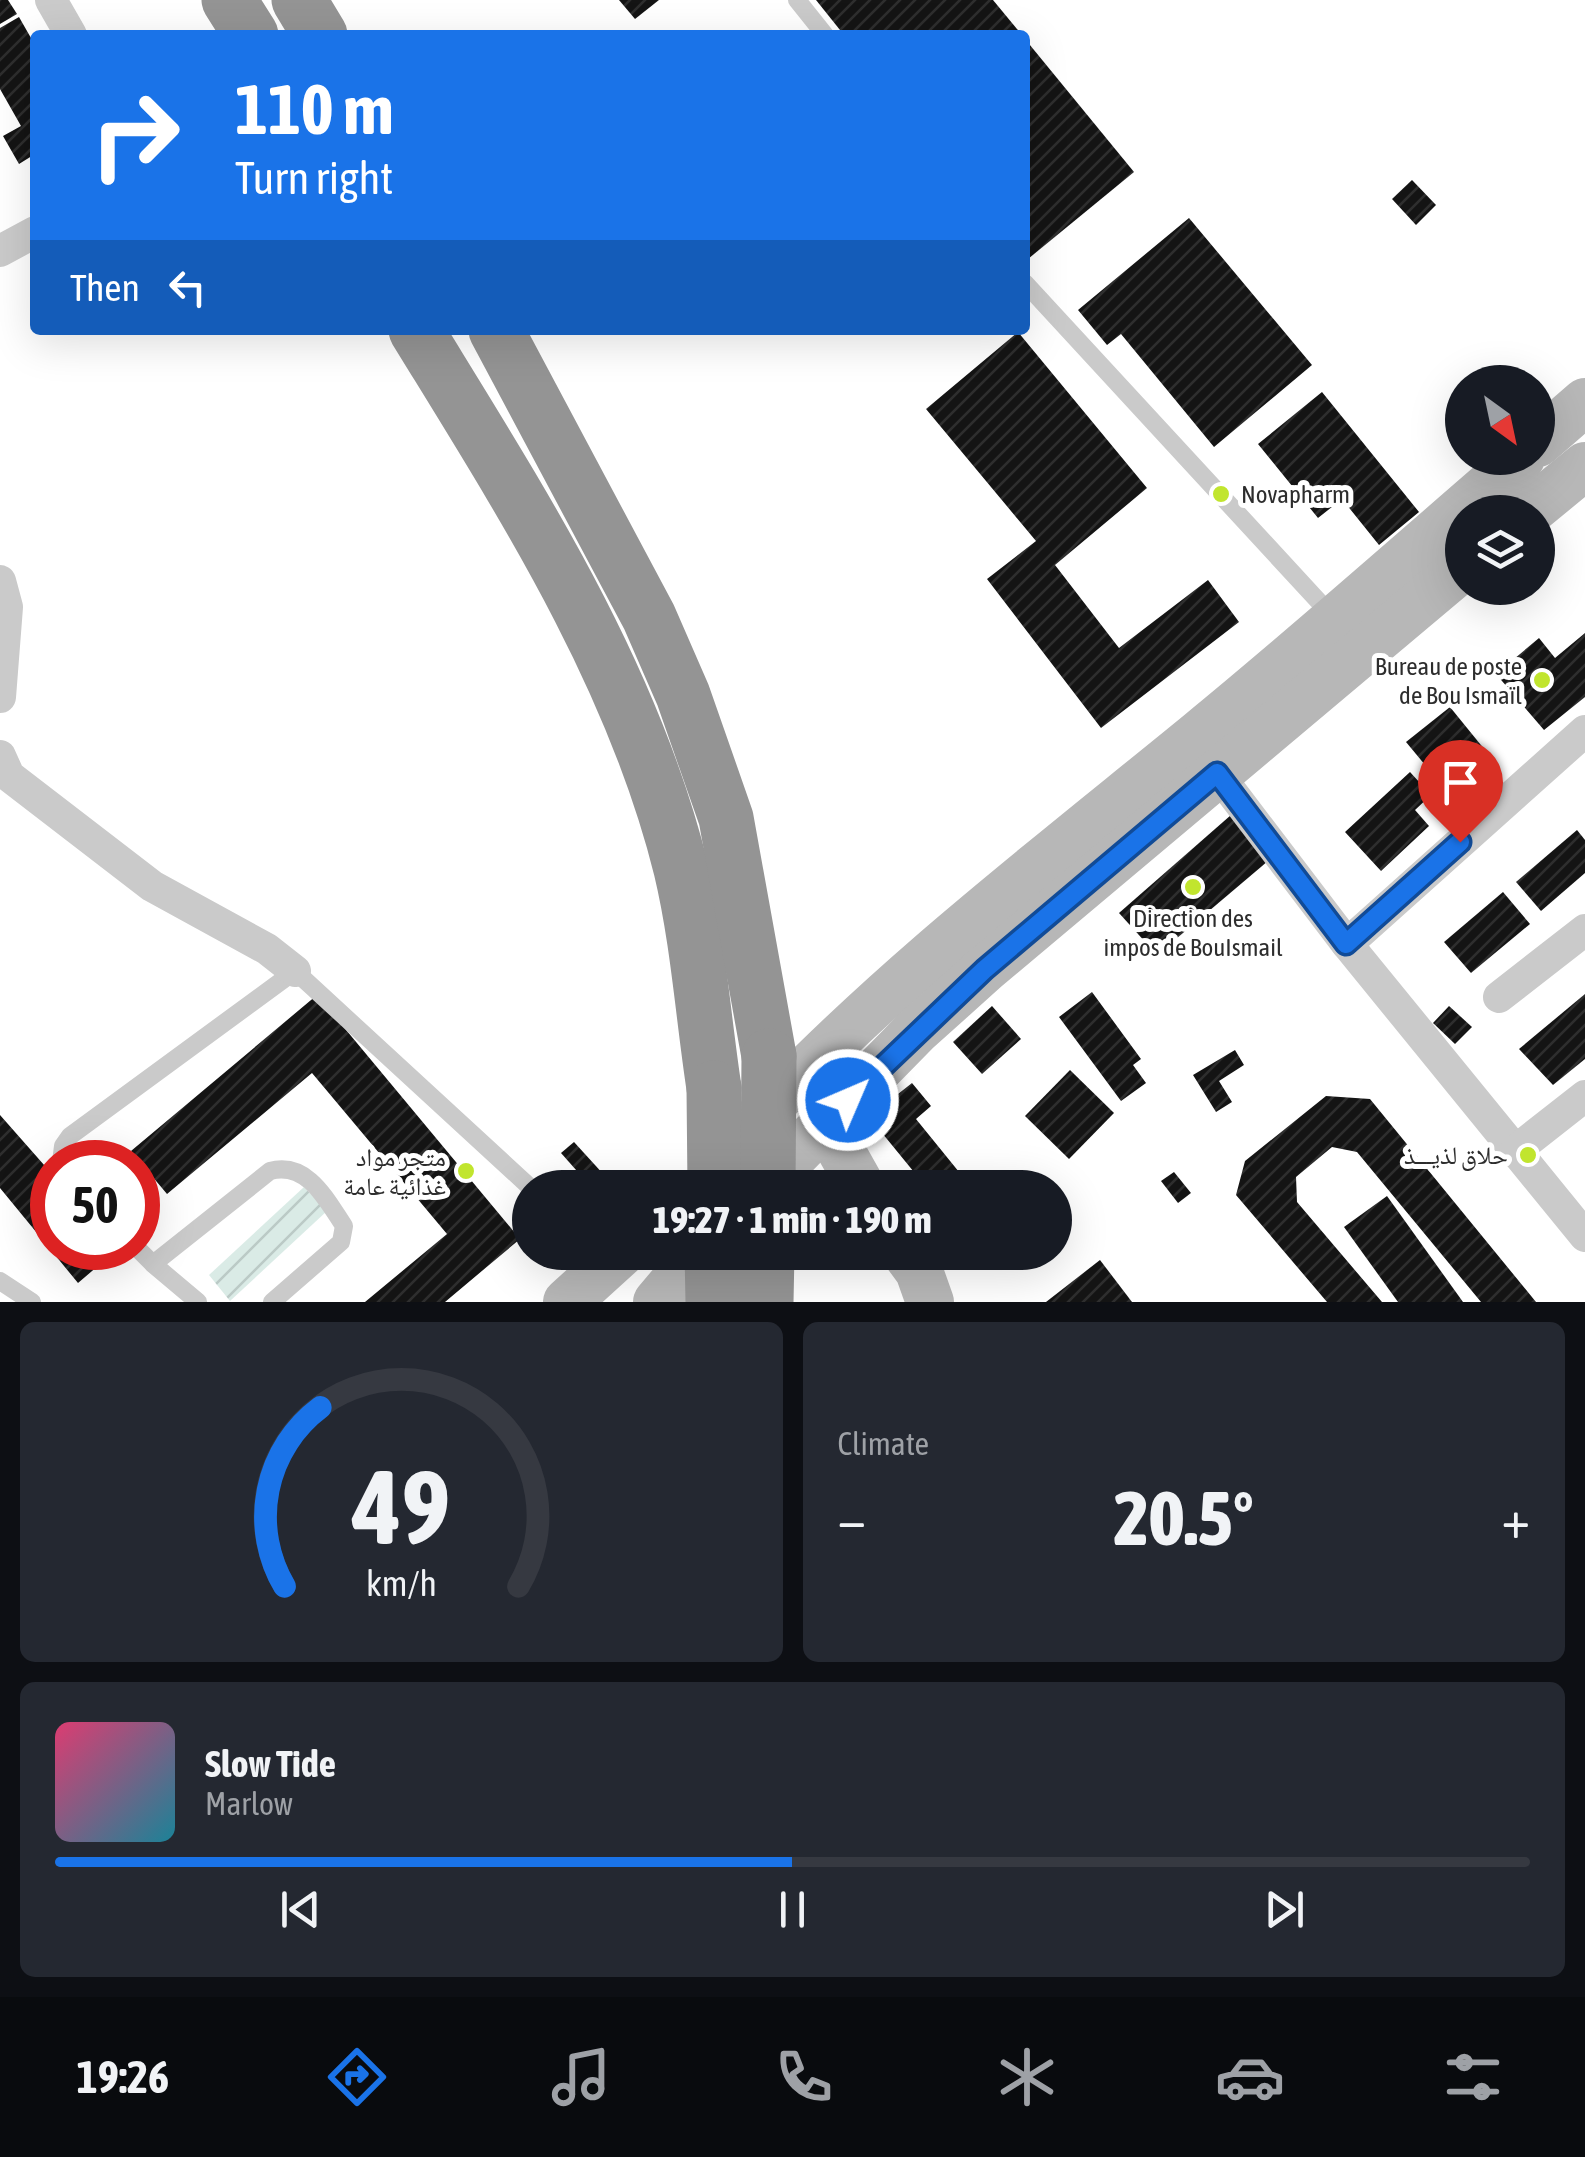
<!DOCTYPE html>
<meta charset="utf-8">
<style>
:root{--surface:#171b24;--page:#242831;--text:#f1f3f6;--muted:#9ea1a6;--line:#363941;--accent:#1a73e8}
body{margin:0;font-family:"Asap Condensed","Noto Naskh Arabic",sans-serif;background:var(--page);color:var(--text);height:100vh;display:flex;flex-direction:column;font-size:38px;white-space:nowrap}
*{box-sizing:border-box;margin:0}
p{font-size:32px;color:var(--muted)}
.icon{flex:none;width:55px;height:55px;fill:none;stroke:currentColor;stroke-width:2;stroke-linecap:round;stroke-linejoin:round}
.map{position:relative;height:1302px;overflow:hidden}
.panel{display:flex;flex-direction:column;gap:20px;padding:20px;background:#0d0f14;flex:1}
.panel>*{flex:none}
.guide{position:absolute;left:30px;top:30px;width:1000px;height:305px;border-radius:10px;box-shadow:0 10px 40px #0002;background:#1a73e8;color:#fff;overflow:hidden}
.needle{width:65px;rotate:147deg}
.fabs{position:absolute;left:1445px;top:365px;display:grid;gap:20px}
.fabs a{display:grid;place-items:center;width:110px;height:110px;border-radius:50%;background:var(--surface);box-shadow:0 10px 40px #0002;font-size:50px}
.speed{position:absolute;left:30px;top:1140px;display:flex;gap:20px;font-size:50px;font-weight:700;text-align:center}
.speed>*{display:grid;place-content:center;width:130px;height:130px;border-radius:50%;background:var(--surface);box-shadow:0 10px 40px #0002;line-height:1}
.speed .limit{border:15px solid #d22;background:#fff;color:#111}
.pin{position:absolute;display:grid;place-items:center;width:85px;height:85px;color:#fff;margin:-102px -42px;border-radius:50% 50% 50% 0;rotate:-45deg;box-shadow:0 0 10px #0007}
.pin .icon{rotate:45deg}
.me{position:absolute;width:110px;margin:-55px;rotate:45deg;stroke-linejoin:round;filter:drop-shadow(0 0 8px #0008)}
.turn{display:flex;align-items:center;gap:35px;height:210px;padding:0 40px;font-size:45px}
.turn .icon{width:130px;height:130px;stroke-width:2.5}
.turn b{display:block;font-size:70px;line-height:85px}
.then{display:flex;align-items:center;height:95px;padding:0 40px;background:#0003;gap:20px;font-size:38px}
.big{font-size:75px;font-weight:800;line-height:1.1}
.panel .card{flex:1;display:flex;flex-direction:column;justify-content:center;gap:15px;min-width:0;padding:0 35px;border-radius:15px;background:var(--page)}
.panel .dial{align-items:center;gap:0}
.dial svg{height:260px;overflow:visible;fill:none;stroke:var(--line);stroke-width:7;stroke-linecap:round;text-anchor:middle}
.dial text{fill:var(--text);stroke:none}
.song{display:flex;align-items:center;gap:30px}
.cover{width:120px;height:120px;border-radius:15px;background:linear-gradient(135deg,hsl(340 70% 55%),hsl(190 70% 35%))}
.played{height:10px;border-radius:5px;background:linear-gradient(90deg,var(--accent) 50%,var(--line) 50%)}
.keys{display:flex;justify-content:space-around;direction:ltr}
.heat{display:flex;justify-content:space-between;align-items:center;font-size:55px;direction:ltr}
.panel .tiles{flex:1;display:grid;gap:20px;grid-template-columns:1fr 1fr}
.card:last-child{grid-column:span 2}
.trip{position:absolute;left:512px;top:1170px;width:560px;height:100px;border-radius:50px;background:var(--surface);box-shadow:0 10px 40px #0002;font-weight:800;line-height:100px;text-align:center}
.menu{display:flex;height:160px;justify-content:space-around;align-items:center;background:#090b0e;color:var(--muted)}
.menu .icon{width:70px;height:70px}
.menu .on{color:var(--accent)}
.menu b{font-size:45px;color:var(--text)}
.map>svg:first-child{display:block}
.garden{fill:url(#garden-furrows)}
.building{fill:url(#building-hatch)}
.lines{fill:none;stroke-linecap:round;stroke-linejoin:round}
.service{stroke:#cacaca;stroke-width:18}
.minor{stroke:#cacaca;stroke-width:32}
.secondary{stroke:#b7b7b7;stroke-width:48}
.motorway{stroke:#949494;stroke-width:55}
.motorway-bridge{stroke:#949494;stroke-width:55}
.route-casing{stroke:#114b97;stroke-width:25}
.route{stroke:#1a73e8;stroke-width:18}
.poi-dot{fill:#c1e52e;stroke:#fff;stroke-width:4}
.labels{text-anchor:middle;dominant-baseline:central;stroke-width:10;stroke-linejoin:round;paint-order:stroke}
.poi-label{font-size:25px;fill:#2d2d2d;stroke:#fff;text-anchor:end}
</style>
<div class="map">
<svg width="1585" height="1302" viewBox="0 0 1585 1302">
<defs>
<pattern id="garden-furrows" width="10" height="10" patternUnits="userSpaceOnUse" patternTransform="scale(2.5)"><rect width="10" height="10" fill="#daebe6"/><path d="M-1 1l2-2M0 10L10 0M9 11l2-2" fill="none" stroke="#bbcac6"/></pattern>
<pattern id="building-hatch" width="6" height="6" patternUnits="userSpaceOnUse" patternTransform="scale(2.5)"><rect width="6" height="6" fill="#141414"/><path d="M-1 1l2-2M0 6l6-6M5 7l2-2" fill="none" stroke="#2e2e2e"/></pattern>
</defs>
<rect width="100%" height="100%" fill="#fff"/>
<polygon class="garden" points="304,1187 327,1211 230,1301 209,1275"/>
<g class="building">
<polygon points="0,0 8,0 17,14 0,24"/>
<polygon points="619,0 659,0 635,19"/>
<polygon points="816,0 993,0 1022,35 844,35"/>
<polygon points="19,17 35,45 35,154 19,164 3,136 21,126 0,89 0,28"/>
<polygon points="1025,39 1134,172 1028,259 1025,256"/>
<polygon points="1412,180 1436,205 1416,225 1392,199"/>
<polygon points="1189,218 1312,365 1214,447 1121,334 1107,345 1078,310"/>
<polygon points="1018,332 1147,488 1055,565 1119,648 1208,580 1239,622 1101,728 987,579 1036,541 926,409"/>
<polygon points="1322,392 1419,512 1379,545 1342,499 1318,518 1258,444"/>
<polygon points="1585,633 1585,697 1544,730 1496,674 1539,638 1555,658"/>
<polygon points="1450,707 1498,766 1455,801 1406,742"/>
<polygon points="1410,772 1431,795 1415,810 1429,826 1381,871 1345,832"/>
<polygon points="1231,815 1268,861 1157,955 1119,913"/>
<polygon points="1577,830 1585,840 1585,873 1541,911 1516,882"/>
<polygon points="1503,892 1530,924 1471,973 1444,942"/>
<polygon points="1092,992 1141,1059 1133,1065 1146,1083 1121,1101 1059,1017"/>
<polygon points="1585,994 1585,1059 1553,1085 1519,1049"/>
<polygon points="317,995 520,1239 445,1302 365,1302 447,1234 312,1073 167,1194 131,1151"/>
<polygon points="992,1006 1021,1039 982,1074 953,1042"/>
<polygon points="1449,1006 1472,1027 1455,1044 1433,1023"/>
<polygon points="1235,1050 1244,1065 1219,1081 1232,1102 1216,1112 1193,1075"/>
<polygon points="1070,1070 1114,1113 1069,1159 1025,1116"/>
<polygon points="912,1083 931,1106 916,1119 972,1188 927,1188 869,1117"/>
<polygon points="1326,1096 1370,1099 1536,1302 1481,1302 1357,1152 1332,1147 1296,1177 1297,1202 1382,1302 1327,1302 1236,1195 1245,1161"/>
<polygon points="0,1115 52,1174 52,1248 119,1248 78,1283 0,1188"/>
<polygon points="574,1142 605,1176 592,1188 561,1153"/>
<polygon points="1174,1172 1191,1193 1178,1203 1161,1181"/>
<polygon points="1387,1196 1463,1302 1398,1302 1344,1227"/>
<polygon points="1100,1260 1132,1302 1046,1302"/>
</g>
<g class="lines">
<g class="service">
<polyline points="797,0 825,35"/>
<polyline points="1025,283 1334,618"/>
<polyline points="61,1162 63,1146 70,1136 295,971 531,1188"/>
<polyline points="137,1248 153,1264"/>
<polyline points="0,1281 32,1302"/>
<path d="M198 1302 153 1264 270 1171C307 1161 326 1199 344 1226L341 1242 272 1302"/>
</g>
<g class="minor">
<polyline points="51,0 71,35"/>
<polyline points="0,251 35,232"/>
<polyline points="0,581 7,607 0,697"/>
<polyline points="0,756 9,776 152,886 267,949 295,971"/>
<polyline points="1217,773 1347,944 1585,1236"/>
<polyline points="1347,944 1585,731"/>
<polyline points="1499,997 1585,930"/>
<polyline points="1515,1151 1585,1096"/>
</g>
<g class="secondary">
<polyline points="1538,443 1585,402"/>
<polyline points="1529,512 1585,466"/>
<polyline points="825,1122 862,1188"/>
<path d="M754 1123C890 978 1045 860 1199 734 1308 645 1414 550 1521 458"/>
<polyline points="762,1188 916,1031 985,969 1462,568"/>
<polyline points="905,1252 919,1271 930,1302"/>
<polyline points="567,1302 622,1252"/>
<polyline points="657,1302 699,1252"/>
</g>
<g class="motorway">
<polyline points="229,0 251,35"/>
<polyline points="299,0 320,35"/>
<path d="M416 330C521 501 632 672 681 869 698 940 703 1016 714 1088"/>
<polyline points="496,330 649,617 683,695 726,818 769,1056"/>
<polyline points="712,1252 713,1302"/>
<polyline points="766,1302 767,1252"/>
</g>
<g class="motorway-bridge">
<polyline points="714,1088 715,1188"/>
<polyline points="768,1188 769,1056"/>
</g>
</g>
<g class="lines">
<g class="route-casing">
<polyline id="route" points="848,1100 985,969 1217,773 1346,944 1460,842"/>
</g>
<use href="#route" class="route"/>
</g>
<g class="poi-dot">
<circle cx="1221" cy="494" r="10"/>
<circle cx="1542" cy="680" r="10"/>
<circle cx="1193" cy="887" r="10"/>
<circle cx="1528" cy="1155" r="10"/>
<circle cx="466" cy="1171" r="10"/>
</g>
<g class="labels">
<g class="poi-label">
<text x="1241" y="494" text-anchor="start">Novapharm</text>
<text x="1522" y="666">Bureau de poste<tspan x="1522" dy="29">de Bou Ismaïl</tspan></text>
<text x="1193" y="918" text-anchor="middle">Direction des<tspan x="1193" dy="29">impos de BouIsmail</tspan></text>
<text x="1508" y="1155">حلاق لذيـــذ</text>
<text x="446" y="1157">متجر مواد<tspan x="446" dy="29">غذائية عامة</tspan></text>
</g>
</g>
</svg>
<div class="fabs">
<a><svg class="needle" viewBox="-14 -14 28 28"><path d="M0-13l5 13h-10z" fill="#e53935"/><path d="M0 13l5-13h-10z" fill="#9ea1a6"/></svg></a>
<a><svg class="icon" aria-label="layers" viewBox="0 0 24 24"><path d="M12 4l9 5-9 5-9-5zM3 14l9 5 9-5"/></svg></a>
</div>
<div class="speed"><div class="limit">50</div></div>
<div class="pin" style="left:1460px;top:842px;background:#d93025"><svg class="icon" aria-label="arrive" viewBox="0 0 24 24"><path d="M6 21V4h12l-3 4 3 4H6"/></svg></div>
<svg class="me" style="left:848px;top:1100px" viewBox="-20 -20 40 40"><circle r="17" fill="#1a73e8" stroke="#fff" stroke-width="3"/><path d="M0-11L8 9 0 5-8 9z" fill="#fff"/></svg>
<div class="trip">19:27 · 1 min · 190 m</div>
<div class="guide">
<div class="turn"><svg class="icon" aria-label="right" viewBox="0 0 24 24"><path d="M7 20v-9h11M14 6l5 5-5 5"/></svg><div><b>110 m</b>Turn right</div></div>
<div class="then">Then<svg class="icon" aria-label="left" viewBox="0 0 24 24"><path d="M17 20v-9H6M10 6l-5 5 5 5"/></svg></div>
</div>
</div>
<section class="panel">
<div class="tiles">
<div class="card dial"><svg viewBox="0 0 100 80">
<path d="M14 69A42 42 0 1 1 86 69"/>
<path d="M14 69A42 42 0 0 1 25 14" stroke="#1a73e8"/>
<text x="50" y="56" font-size="32" font-weight="700">49</text>
<text x="50" y="72" font-size="11">km/h</text>
</svg></div>
<div class="card"><p>Climate</p>
<div class="heat"><a>−</a><b class="big">20.5°</b><a>+</a></div>
</div>
<div class="card">
<div class="song"><i class="cover"></i><div><b>Slow Tide</b><p>Marlow</p></div></div>
<div class="played"></div>
<div class="keys"><svg class="icon" aria-label="previous" viewBox="0 0 24 24"><path d="M18 5L8 12l10 7zM5 5v14"/></svg><svg class="icon" aria-label="pause" viewBox="0 0 24 24"><path d="M8 5v14M16 5v14"/></svg><svg class="icon" aria-label="next" viewBox="0 0 24 24"><path d="M6 5l10 7-10 7zM19 5v14"/></svg></div>
</div>
</div>
</section>
<nav class="menu">
<b>19:26</b>
<svg class="icon on" aria-label="directions" viewBox="0 0 24 24"><path d="M12 3l9 9-9 9-9-9zM9 14v-3h6M13 9l2 2-2 2"/></svg>
<svg class="icon" aria-label="music" viewBox="0 0 24 24"><path d="M9 18V5l10-2v13"/><circle cx="6" cy="18" r="3"/><circle cx="16" cy="16" r="3"/></svg>
<svg class="icon" aria-label="phone" viewBox="0 0 24 24"><path d="M5 4h4l2 5-3 2q2 4 5 5l2-3 5 2v4C11 20 4 13 5 4z"/></svg>
<svg class="icon" aria-label="climate" viewBox="0 0 24 24"><path d="M12 3v18M4 7l16 10M4 17L20 7"/></svg>
<svg class="icon" aria-label="car" viewBox="0 0 24 24"><path d="M5 17H2v-5l4-1 3-4h7l3 4 3 1v5h-3M9 17h6M6 11h13"/><circle cx="7" cy="17" r="2"/><circle cx="17" cy="17" r="2"/></svg>
<svg class="icon" aria-label="filters" viewBox="0 0 24 24"><path d="M4 7h16M4 17h16"/><circle cx="9" cy="7" r="2"/><circle cx="15" cy="17" r="2"/></svg>
</nav>
